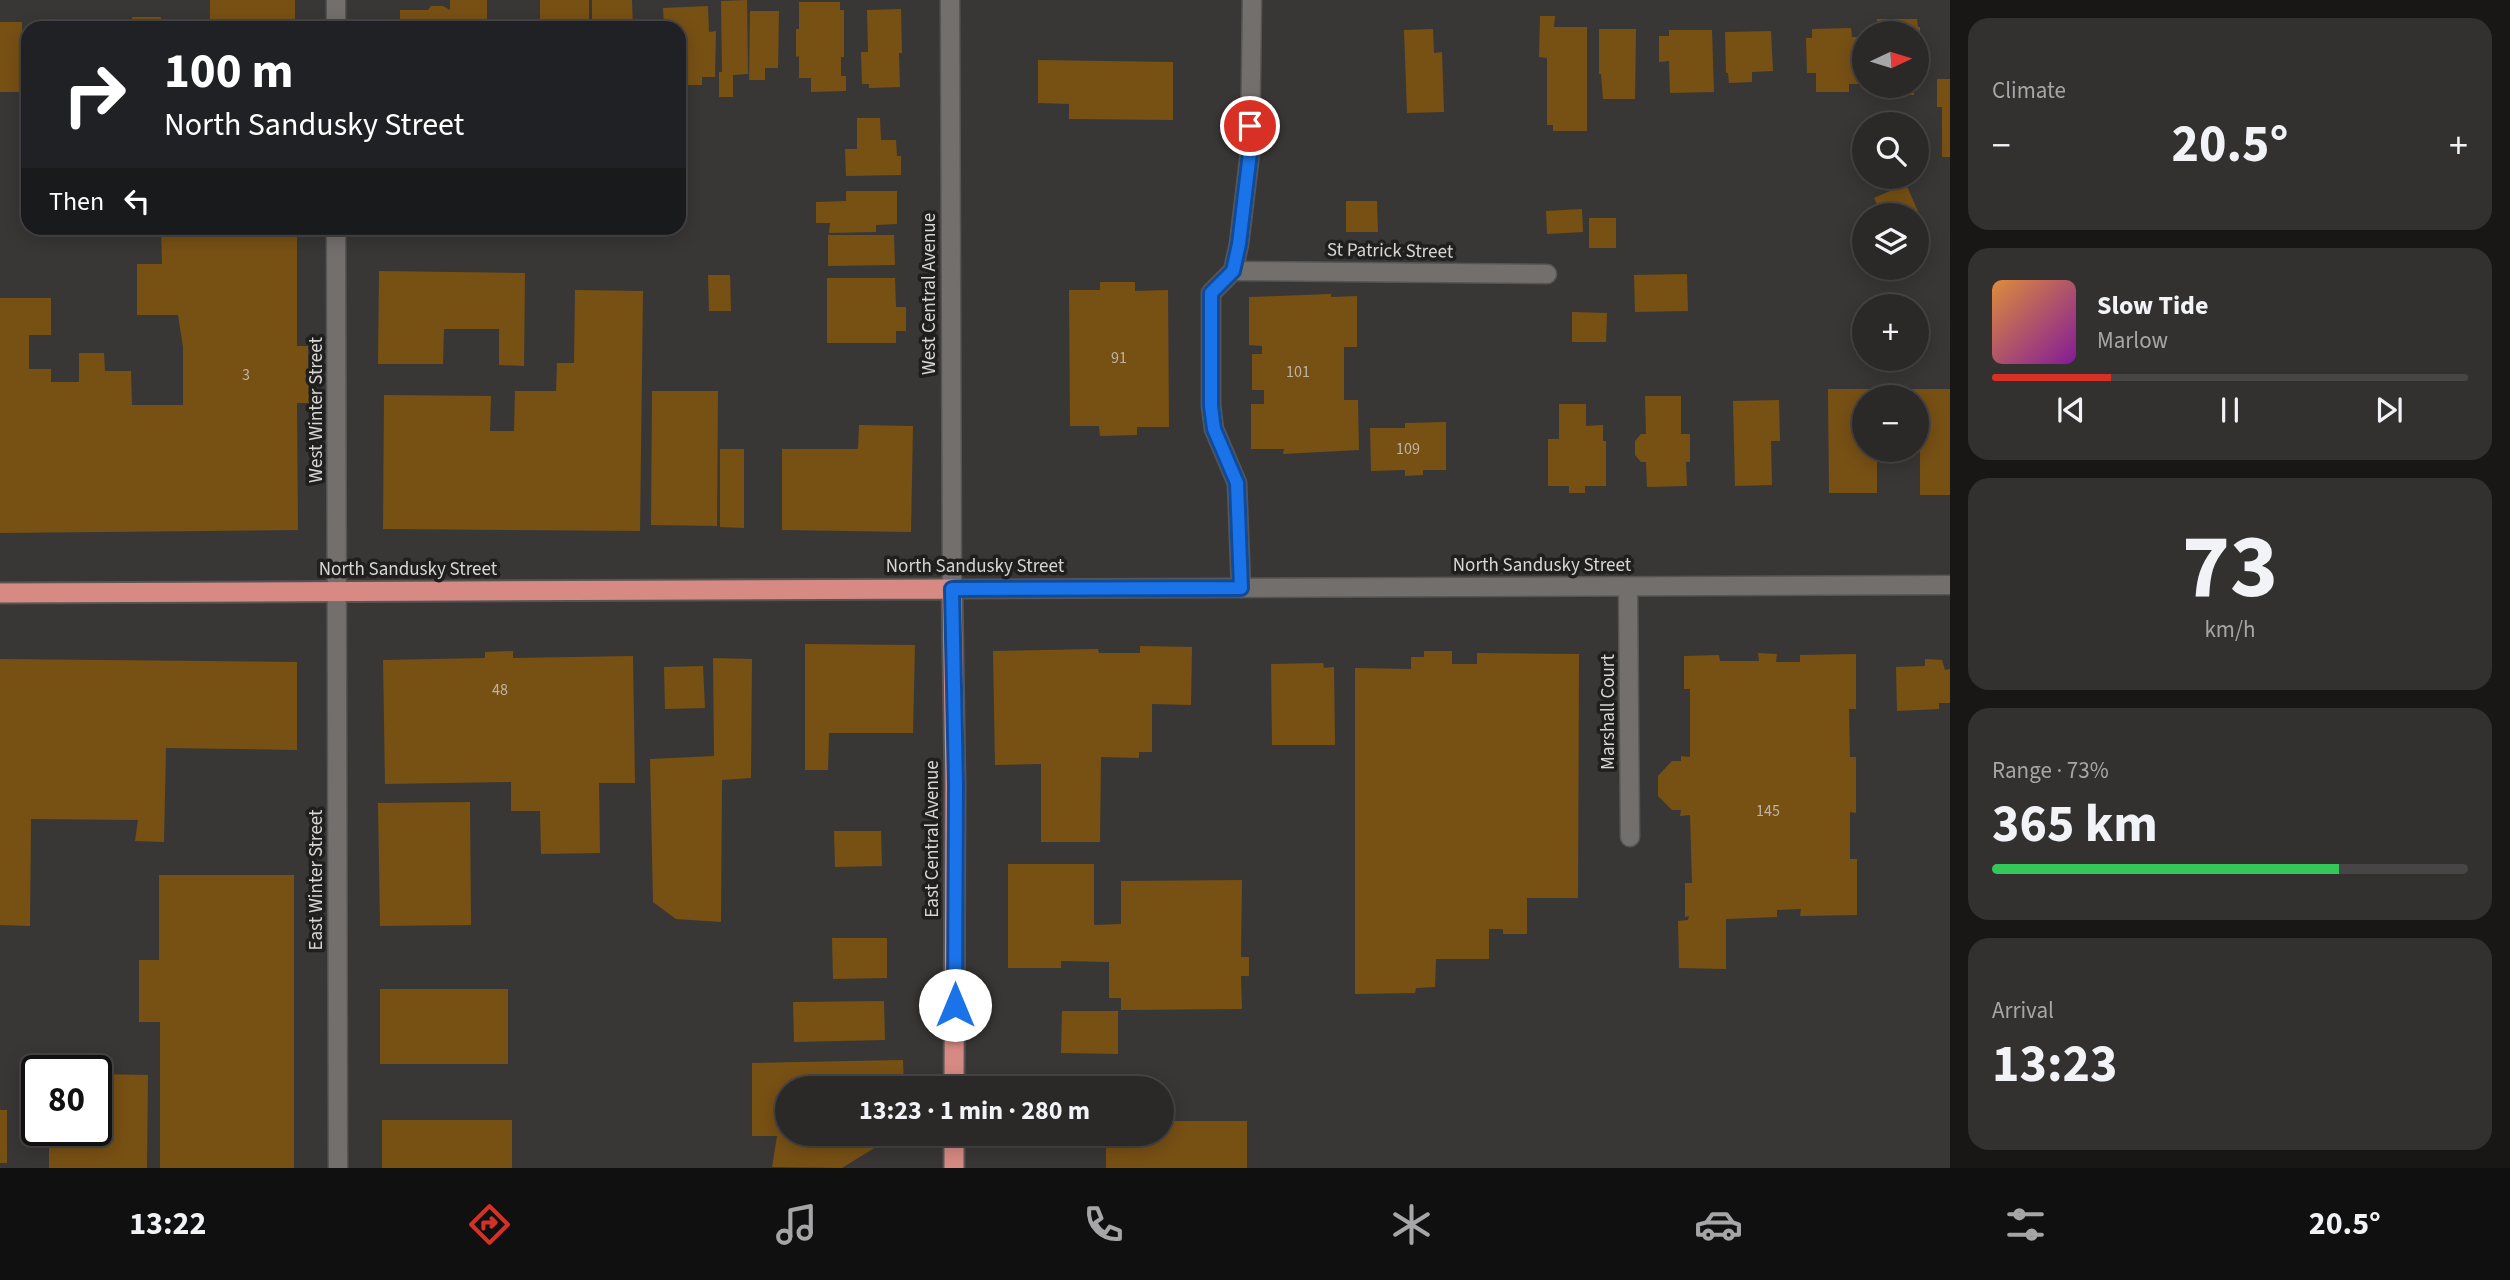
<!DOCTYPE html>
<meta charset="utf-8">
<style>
:root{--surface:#2b2928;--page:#333130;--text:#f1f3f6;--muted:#a6a6a8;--line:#474545;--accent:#d93025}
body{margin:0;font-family:"Source Sans 3",sans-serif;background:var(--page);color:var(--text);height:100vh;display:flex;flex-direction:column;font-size:26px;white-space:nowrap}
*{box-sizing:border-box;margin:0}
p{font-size:23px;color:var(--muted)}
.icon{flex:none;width:38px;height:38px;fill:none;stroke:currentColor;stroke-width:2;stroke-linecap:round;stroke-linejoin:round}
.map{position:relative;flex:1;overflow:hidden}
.details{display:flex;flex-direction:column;gap:18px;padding:18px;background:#181716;width:560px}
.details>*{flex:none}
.top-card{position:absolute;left:21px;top:21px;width:665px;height:214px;border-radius:21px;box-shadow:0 4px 18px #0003,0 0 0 2px var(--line);background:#202124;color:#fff;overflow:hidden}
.needle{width:46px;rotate:86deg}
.tools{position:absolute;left:1852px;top:21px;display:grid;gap:14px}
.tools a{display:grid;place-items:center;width:77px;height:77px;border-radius:50%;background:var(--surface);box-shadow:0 4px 18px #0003,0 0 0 2px var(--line);font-size:35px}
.speed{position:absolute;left:21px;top:1055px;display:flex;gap:14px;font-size:35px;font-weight:700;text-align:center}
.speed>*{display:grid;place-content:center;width:91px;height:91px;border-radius:50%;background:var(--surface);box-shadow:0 4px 18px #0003,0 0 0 2px var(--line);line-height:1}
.speed .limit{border:4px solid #111;border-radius:10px;background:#fff;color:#111}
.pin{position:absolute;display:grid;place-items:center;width:60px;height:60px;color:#fff;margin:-30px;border:4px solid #fff;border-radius:50%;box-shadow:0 2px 7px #0007}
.me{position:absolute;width:77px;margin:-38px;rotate:0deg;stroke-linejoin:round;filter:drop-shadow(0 0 5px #0008)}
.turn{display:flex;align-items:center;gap:24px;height:147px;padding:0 28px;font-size:32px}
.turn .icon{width:91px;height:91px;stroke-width:2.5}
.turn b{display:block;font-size:49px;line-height:60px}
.then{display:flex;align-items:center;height:66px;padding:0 28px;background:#0003;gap:14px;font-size:26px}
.big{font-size:52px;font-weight:700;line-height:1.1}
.details .card{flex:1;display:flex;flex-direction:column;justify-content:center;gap:10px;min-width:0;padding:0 24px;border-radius:21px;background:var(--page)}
.details .dial{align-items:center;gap:0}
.dial b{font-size:91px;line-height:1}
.song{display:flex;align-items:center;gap:21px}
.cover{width:84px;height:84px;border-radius:10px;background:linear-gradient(135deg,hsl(30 70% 55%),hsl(290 70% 35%))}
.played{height:7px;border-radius:4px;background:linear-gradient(90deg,var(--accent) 25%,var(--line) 25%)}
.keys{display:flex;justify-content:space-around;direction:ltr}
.heat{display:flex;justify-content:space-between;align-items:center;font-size:38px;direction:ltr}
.charge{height:10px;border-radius:5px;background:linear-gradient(90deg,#34c759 73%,var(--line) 0)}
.trip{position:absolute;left:775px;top:1076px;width:399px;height:70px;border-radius:35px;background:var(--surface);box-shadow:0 4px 18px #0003,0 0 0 2px var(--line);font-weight:700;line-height:70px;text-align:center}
.tabs{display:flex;height:112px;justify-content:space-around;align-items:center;background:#111010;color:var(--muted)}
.tabs .icon{width:49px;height:49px}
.tabs .on{color:var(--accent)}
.tabs b{font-size:32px;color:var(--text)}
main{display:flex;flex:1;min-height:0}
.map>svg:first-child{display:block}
.building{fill:#775014}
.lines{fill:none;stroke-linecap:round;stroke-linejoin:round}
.minor-casing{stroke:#575553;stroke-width:21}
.tertiary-casing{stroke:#575553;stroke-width:21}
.secondary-casing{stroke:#575553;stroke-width:21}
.trunk-casing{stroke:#575553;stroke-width:23}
.minor{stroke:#726f6d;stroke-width:18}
.tertiary{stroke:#726f6d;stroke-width:18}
.secondary{stroke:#726f6d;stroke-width:18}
.trunk{stroke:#d78a84;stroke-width:19}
.route-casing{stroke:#114b97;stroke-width:18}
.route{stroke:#1a73e8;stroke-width:12}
.labels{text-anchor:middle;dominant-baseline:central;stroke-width:7;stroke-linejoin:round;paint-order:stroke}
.number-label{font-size:16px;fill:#bfb4a4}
.street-label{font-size:19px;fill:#d7d6d4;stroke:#1f1f1d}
</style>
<main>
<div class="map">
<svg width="1950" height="1168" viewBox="0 0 1950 1168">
<rect width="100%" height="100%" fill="#393735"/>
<g class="building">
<rect x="210" y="0" width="85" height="28"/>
<polygon points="450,0 487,0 487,28 400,28 400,10 428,10 431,6 443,6 450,10"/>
<rect x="540" y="0" width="49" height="28"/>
<polygon points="592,0 632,0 633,28 592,28"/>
<polygon points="747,0 748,74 733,75 733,97 719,97 719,72 722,72 721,1"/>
<polygon points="799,2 840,2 840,10 844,10 844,57 841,57 841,76 846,76 846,91 811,92 811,78 799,78 799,56 796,57 796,29 799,29"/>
<polygon points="708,6 709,32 716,31 715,77 702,77 702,85 679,85 679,28 664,28 663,8"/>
<polygon points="901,9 902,53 899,53 900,87 869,88 869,84 862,84 861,52 868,52 867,10"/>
<polygon points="750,11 779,11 778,68 765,68 765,80 749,80"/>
<polygon points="1540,16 1555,16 1554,27 1587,27 1587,131 1553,131 1553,125 1547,125 1547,58 1539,57"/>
<polygon points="132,17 161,17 160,28 132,28"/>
<polygon points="1877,19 1917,19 1918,27 1920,27 1920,75 1916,75 1916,33 1877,33"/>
<polygon points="0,22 22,22 23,92 0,92"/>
<polygon points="1851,28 1852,37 1858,37 1859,84 1849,84 1849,92 1816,92 1816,73 1807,73 1806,38 1812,38 1812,29"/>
<polygon points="1433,29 1434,53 1442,52 1444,112 1407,113 1404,30"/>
<polygon points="1599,29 1636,29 1635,99 1603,99 1601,74 1599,74"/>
<polygon points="1669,30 1712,30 1714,92 1670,93 1669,61 1659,62 1659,36 1669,36"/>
<polygon points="1771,31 1773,71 1752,72 1752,82 1729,83 1728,73 1726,73 1725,32"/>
<polygon points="1038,60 1173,62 1173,120 1069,119 1069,104 1038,103"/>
<polygon points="1937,79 1950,79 1950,157 1942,157 1942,107 1937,107"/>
<rect x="1885" y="86" width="29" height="9"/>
<polygon points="857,118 880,118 881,140 896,140 897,156 901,156 901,175 846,176 845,149 857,149"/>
<polygon points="1906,184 1920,216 1882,215 1874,198"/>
<polygon points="846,191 897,191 897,224 876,225 876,232 829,233 830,223 816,223 816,202 846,201"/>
<polygon points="1346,201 1377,201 1378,232 1346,232"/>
<polygon points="1582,209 1583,232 1547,234 1546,211"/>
<rect x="1589" y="218" width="27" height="30"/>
<polygon points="161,228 297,228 297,346 308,346 309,403 297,403 298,530 0,533 0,298 51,298 51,335 29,335 29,369 51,369 51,382 79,382 79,353 104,353 105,371 131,371 132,405 183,405 183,347 178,315 137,315 137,264 162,264"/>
<polygon points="828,235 894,235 895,265 828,266"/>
<polygon points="379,271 525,273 524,366 499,365 499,329 444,329 443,364 378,364"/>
<polygon points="1687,274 1688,311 1635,312 1634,275"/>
<polygon points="708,275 730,275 731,311 709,311"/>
<polygon points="827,278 895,278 896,307 906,307 906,331 896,331 896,343 827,343"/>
<polygon points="1100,282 1135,282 1135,291 1168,290 1169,427 1137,427 1137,435 1100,436 1099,426 1070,426 1069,290 1100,290"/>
<polygon points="575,290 643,291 640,531 383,529 384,395 491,396 490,431 514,431 515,391 556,391 557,363 574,363"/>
<polygon points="1331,294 1331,297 1357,296 1357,347 1344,347 1344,400 1358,400 1359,450 1283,454 1284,449 1251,449 1251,404 1264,404 1264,390 1252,390 1252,354 1262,354 1262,346 1249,345 1249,297"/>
<polygon points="1572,312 1607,313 1606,342 1572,342"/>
<polygon points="1828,389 1950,389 1950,495 1920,495 1920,432 1916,432 1916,397 1864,397 1864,450 1877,450 1877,493 1829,493"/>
<polygon points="652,391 718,391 717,526 651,525"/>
<polygon points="1645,396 1681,396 1681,434 1690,434 1690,462 1686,462 1687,486 1647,487 1646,462 1641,462 1635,455 1635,441 1641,434 1646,434"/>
<polygon points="1779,400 1780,441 1771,441 1772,485 1735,486 1733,401"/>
<polygon points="1559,404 1586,404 1586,426 1603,425 1603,441 1606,441 1606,486 1585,486 1585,493 1569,493 1569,486 1548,486 1548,439 1559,439"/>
<polygon points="1446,422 1446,470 1423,470 1423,475 1405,476 1405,470 1371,471 1370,428 1405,428 1405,423"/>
<polygon points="859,425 913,426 911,532 782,530 782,449 858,449"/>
<polygon points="720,449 744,449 744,528 720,527"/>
<polygon points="805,644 915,645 913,733 829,733 828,770 805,770"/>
<polygon points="1140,646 1192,647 1191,705 1152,704 1152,752 1139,752 1139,758 1101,757 1100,842 1041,842 1041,764 995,765 993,651 1098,649 1099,653 1140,653"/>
<polygon points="513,651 513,658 633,656 635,783 599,783 600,853 541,854 540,811 511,811 511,782 385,784 383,660 485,658 485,652"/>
<polygon points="1424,651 1452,651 1452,664 1477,664 1477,653 1579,654 1578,898 1527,898 1527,934 1503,934 1503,929 1489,929 1489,959 1436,959 1435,987 1416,988 1415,993 1355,994 1355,668 1411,669 1411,657 1424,657"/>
<polygon points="1758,653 1777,654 1776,662 1800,662 1800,655 1856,654 1856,709 1849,709 1850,757 1856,757 1856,813 1850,812 1850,859 1857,859 1857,915 1800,916 1801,909 1777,910 1777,917 1726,919 1726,969 1679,968 1678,921 1688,920 1689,916 1685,917 1685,883 1692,883 1690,815 1680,816 1681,810 1672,810 1658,796 1658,776 1672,761 1681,761 1681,756 1690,757 1690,689 1684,689 1684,656 1719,655 1720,661 1759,661"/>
<polygon points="713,658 752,659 751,778 722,780 721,922 676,919 653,902 650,759 714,756"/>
<polygon points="0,659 297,662 297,750 166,748 164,842 135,841 138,820 31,819 30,926 0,925"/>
<polygon points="1925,659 1942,660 1945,670 1950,669 1950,703 1939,703 1939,709 1897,711 1896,667 1925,666"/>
<polygon points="1323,663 1324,668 1334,667 1335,745 1272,745 1271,664"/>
<polygon points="703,666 705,708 665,709 664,667"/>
<polygon points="470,802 471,925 380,926 378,803"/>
<polygon points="834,831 881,831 882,866 835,867"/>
<polygon points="1008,864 1094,864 1094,925 1121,924 1121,881 1242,880 1241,957 1249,957 1249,976 1241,976 1242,1009 1121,1010 1121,998 1109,998 1109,962 1061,961 1061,968 1008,968"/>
<polygon points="159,875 294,875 294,1168 160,1168 160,1022 139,1022 139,960 159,960"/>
<polygon points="832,938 887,938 887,978 833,979"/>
<rect x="380" y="989" width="128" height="75"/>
<polygon points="884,1001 885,1040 794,1042 793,1002"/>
<polygon points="1062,1011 1118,1011 1118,1054 1061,1053"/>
<polygon points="903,1060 904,1088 788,1088 788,1134 897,1134 842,1168 772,1167 777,1136 752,1136 752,1063"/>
<polygon points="96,1074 148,1075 147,1168 49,1168 49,1130 96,1130"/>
<rect x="0" y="1110" width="7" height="53"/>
<rect x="382" y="1120" width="130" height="48"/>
<polygon points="1162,1121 1247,1121 1247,1168 1106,1168 1106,1134 1162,1134"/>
</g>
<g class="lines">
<g class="minor-casing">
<g id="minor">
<polyline points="336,0 336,28"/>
<polyline points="336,228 338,1168"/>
<polyline points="1233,271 1547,274"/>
<polyline points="1628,587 1630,837"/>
<polyline points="1241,588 1237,483 1214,429 1211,406 1211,293 1233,271 1239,244 1250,153 1252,0"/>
</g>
</g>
<g class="tertiary-casing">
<polyline id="tertiary" points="952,589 1950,585"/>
</g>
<g class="secondary-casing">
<polyline id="secondary" points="950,0 952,589"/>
</g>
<g class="trunk-casing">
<g id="trunk">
<polyline points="0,593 952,589 955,784 954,1088"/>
<polyline points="954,1168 954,1134"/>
</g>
</g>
<use href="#minor" class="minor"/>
<use href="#tertiary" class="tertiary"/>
<use href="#secondary" class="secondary"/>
<use href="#trunk" class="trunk"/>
</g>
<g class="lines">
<g class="route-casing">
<polyline id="route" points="955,1005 956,784 952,589 1241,588 1237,483 1214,429 1211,406 1211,293 1233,271 1239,244 1250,153 1250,126"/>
</g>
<use href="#route" class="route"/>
</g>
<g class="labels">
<g class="number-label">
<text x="1119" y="358">91</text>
<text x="1298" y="372">101</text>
<text x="246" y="375">3</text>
<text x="1408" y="449">109</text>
<text x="500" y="690">48</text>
<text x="1768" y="811">145</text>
</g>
<g class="street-label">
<text transform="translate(1390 251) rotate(1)">St Patrick Street</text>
<text transform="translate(929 294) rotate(-90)">West Central Avenue</text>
<text transform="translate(316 410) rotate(-90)">West Winter Street</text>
<text x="1542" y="565">North Sandusky Street</text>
<text x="975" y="566">North Sandusky Street</text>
<text x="408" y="569">North Sandusky Street</text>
<text transform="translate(1608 712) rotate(-90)">Marshall Court</text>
<text transform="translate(932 839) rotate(-90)">East Central Avenue</text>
<text transform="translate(316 880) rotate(-90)">East Winter Street</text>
</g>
</g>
</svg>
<div class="tools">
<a><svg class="needle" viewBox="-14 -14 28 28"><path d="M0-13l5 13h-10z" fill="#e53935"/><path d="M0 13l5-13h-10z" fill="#a6a6a8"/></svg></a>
<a><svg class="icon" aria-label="search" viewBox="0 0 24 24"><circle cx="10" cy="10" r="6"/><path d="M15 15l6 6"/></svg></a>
<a><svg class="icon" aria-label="layers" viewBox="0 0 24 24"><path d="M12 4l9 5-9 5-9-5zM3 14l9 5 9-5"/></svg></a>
<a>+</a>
<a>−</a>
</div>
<div class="speed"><div class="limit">80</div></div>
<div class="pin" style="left:1250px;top:126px;background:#d93025"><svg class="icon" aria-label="arrive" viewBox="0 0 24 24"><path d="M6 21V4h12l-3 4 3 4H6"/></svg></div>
<svg class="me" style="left:955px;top:1005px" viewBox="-20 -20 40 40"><circle r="19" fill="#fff"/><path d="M0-13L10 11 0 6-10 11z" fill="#1a73e8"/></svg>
<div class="trip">13:23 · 1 min · 280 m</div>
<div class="top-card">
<div class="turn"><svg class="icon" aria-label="right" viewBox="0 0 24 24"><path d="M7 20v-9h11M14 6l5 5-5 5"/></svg><div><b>100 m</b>North Sandusky Street</div></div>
<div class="then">Then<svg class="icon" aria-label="left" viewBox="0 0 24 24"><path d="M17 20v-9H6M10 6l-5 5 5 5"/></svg></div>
</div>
</div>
<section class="details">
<div class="card"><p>Climate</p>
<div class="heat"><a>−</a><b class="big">20.5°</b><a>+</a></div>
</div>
<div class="card">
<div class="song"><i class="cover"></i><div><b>Slow Tide</b><p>Marlow</p></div></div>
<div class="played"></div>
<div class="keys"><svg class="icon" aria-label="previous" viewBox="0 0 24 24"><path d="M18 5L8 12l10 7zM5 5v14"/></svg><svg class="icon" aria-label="pause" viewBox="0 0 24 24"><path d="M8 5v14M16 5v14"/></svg><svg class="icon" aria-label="next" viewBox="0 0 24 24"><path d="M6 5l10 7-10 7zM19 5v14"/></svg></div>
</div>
<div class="card dial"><b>73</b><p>km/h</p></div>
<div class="card"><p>Range · 73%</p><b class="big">365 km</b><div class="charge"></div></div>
<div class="card"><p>Arrival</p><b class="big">13:23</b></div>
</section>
</main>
<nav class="tabs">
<b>13:22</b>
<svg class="icon on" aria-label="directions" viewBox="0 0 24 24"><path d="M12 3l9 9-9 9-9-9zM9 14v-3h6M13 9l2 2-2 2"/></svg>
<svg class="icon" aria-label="music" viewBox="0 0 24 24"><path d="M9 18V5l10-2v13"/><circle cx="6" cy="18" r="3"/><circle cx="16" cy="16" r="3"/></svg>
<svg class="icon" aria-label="phone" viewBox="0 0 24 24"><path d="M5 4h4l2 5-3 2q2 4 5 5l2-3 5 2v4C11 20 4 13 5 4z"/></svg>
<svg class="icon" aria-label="climate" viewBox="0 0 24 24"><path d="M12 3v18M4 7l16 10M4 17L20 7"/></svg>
<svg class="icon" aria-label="car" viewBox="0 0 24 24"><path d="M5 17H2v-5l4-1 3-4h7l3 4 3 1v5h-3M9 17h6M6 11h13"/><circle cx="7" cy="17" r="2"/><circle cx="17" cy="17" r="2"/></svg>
<svg class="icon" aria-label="filters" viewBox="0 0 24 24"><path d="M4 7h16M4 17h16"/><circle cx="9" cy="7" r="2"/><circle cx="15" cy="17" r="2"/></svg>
<b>20.5°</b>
</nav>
